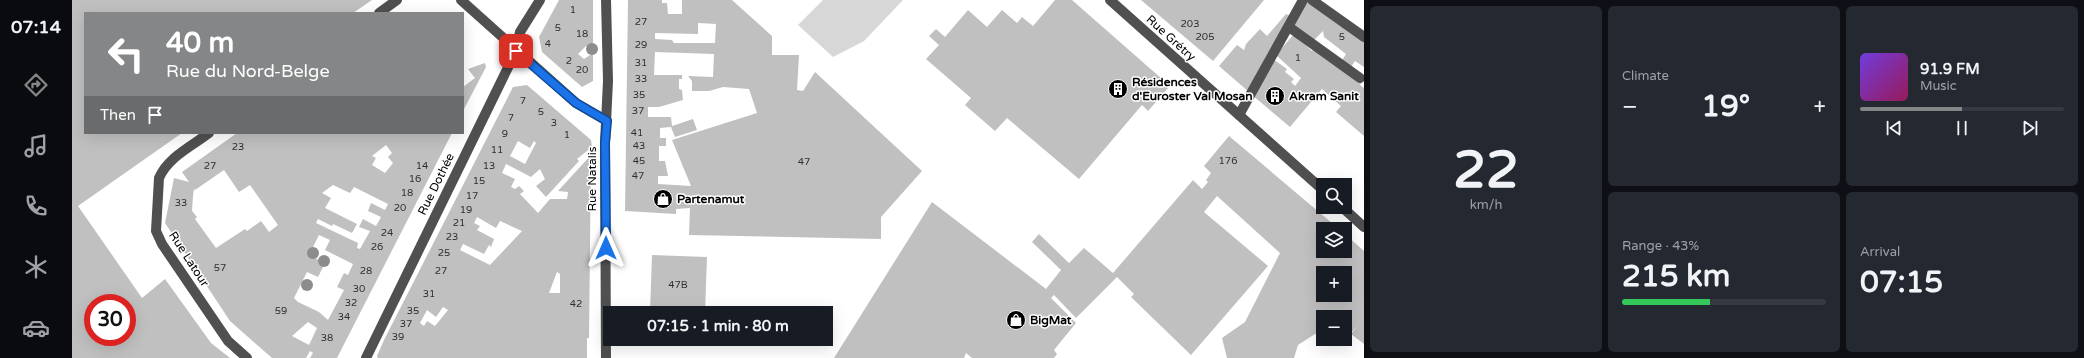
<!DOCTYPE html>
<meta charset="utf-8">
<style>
:root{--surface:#171b24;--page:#242831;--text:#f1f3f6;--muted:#9ea1a6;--line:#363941;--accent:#858687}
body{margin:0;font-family:"Varela Round",sans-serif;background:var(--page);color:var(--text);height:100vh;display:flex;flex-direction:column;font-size:15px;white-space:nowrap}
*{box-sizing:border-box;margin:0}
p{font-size:13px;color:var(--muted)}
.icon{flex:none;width:22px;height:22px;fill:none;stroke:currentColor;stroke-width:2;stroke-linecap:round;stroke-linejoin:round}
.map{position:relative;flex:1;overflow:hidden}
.panel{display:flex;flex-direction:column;gap:6px;padding:6px;background:#0d0f14;width:720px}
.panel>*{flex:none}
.hud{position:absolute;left:12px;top:12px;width:380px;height:122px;border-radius:0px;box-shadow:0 4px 16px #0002;background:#858687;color:#fff;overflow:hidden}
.controls{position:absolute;left:1244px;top:178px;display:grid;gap:8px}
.controls a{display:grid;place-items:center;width:36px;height:36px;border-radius:0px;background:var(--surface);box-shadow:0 4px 16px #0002;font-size:20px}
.speed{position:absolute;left:12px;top:294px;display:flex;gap:8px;font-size:20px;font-weight:700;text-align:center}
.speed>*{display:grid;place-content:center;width:52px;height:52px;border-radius:50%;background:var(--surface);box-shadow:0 4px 16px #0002;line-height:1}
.speed .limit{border:6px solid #d22;background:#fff;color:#111}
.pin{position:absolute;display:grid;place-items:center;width:34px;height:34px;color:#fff;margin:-17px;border-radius:8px;box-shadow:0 2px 6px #0006}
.me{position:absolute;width:44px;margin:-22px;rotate:0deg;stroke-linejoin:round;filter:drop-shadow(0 0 3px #0008)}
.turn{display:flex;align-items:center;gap:14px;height:84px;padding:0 16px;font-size:18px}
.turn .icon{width:52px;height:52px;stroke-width:2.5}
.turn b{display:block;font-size:28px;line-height:34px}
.then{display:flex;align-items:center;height:38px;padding:0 16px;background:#0003;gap:8px;font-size:15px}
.big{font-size:30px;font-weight:800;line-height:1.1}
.panel .card{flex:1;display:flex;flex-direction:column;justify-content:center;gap:6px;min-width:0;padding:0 14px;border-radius:6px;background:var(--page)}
.panel .dial{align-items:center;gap:0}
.dial b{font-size:52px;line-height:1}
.song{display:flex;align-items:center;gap:12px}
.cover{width:48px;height:48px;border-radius:6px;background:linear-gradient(135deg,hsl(260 70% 55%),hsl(330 70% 35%))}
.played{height:4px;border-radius:2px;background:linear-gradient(90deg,var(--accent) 50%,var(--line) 50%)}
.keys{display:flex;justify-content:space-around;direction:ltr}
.heat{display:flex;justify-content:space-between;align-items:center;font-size:22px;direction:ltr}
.charge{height:6px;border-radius:3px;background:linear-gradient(90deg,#34c759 43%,var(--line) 0)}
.panel .tiles{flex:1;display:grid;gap:6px;grid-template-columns:repeat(3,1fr)}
.card:first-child{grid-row:span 2}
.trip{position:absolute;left:531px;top:306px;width:230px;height:40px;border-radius:0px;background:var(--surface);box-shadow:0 4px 16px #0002;font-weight:800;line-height:40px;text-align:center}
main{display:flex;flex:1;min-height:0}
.menu{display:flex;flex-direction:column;width:72px;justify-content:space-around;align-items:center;background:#090b0e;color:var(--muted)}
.menu .icon{width:28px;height:28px}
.menu .current{color:var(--accent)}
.menu b{font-size:18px;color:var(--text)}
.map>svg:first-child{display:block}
.green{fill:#d7d7d7}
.building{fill:#c0c0c0;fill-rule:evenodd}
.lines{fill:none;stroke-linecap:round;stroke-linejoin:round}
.minor{stroke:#505050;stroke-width:10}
.tree{fill:#8c8c8c}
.route-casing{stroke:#114b97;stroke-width:10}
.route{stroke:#1a73e8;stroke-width:7}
.labels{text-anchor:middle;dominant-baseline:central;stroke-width:3;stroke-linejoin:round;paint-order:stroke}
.number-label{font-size:10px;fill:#303030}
.street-label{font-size:12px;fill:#000;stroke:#fff}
.poi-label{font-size:12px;font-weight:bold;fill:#000;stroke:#fff;text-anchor:start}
</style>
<main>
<nav class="menu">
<b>07:14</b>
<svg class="icon current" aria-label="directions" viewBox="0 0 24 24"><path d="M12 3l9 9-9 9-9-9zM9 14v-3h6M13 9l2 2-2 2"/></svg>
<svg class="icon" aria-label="music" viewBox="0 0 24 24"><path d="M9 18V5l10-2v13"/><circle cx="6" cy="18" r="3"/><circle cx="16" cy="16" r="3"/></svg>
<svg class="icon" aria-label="phone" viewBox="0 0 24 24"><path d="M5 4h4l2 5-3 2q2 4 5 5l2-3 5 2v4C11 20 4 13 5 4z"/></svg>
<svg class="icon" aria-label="climate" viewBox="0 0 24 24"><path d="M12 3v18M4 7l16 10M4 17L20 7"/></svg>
<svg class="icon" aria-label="car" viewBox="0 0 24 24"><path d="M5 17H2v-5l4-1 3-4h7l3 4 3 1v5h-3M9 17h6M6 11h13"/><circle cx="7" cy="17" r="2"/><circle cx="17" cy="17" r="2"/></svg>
</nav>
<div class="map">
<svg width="1292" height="358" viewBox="0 0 1292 358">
<rect width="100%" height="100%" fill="#fff"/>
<polygon class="green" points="751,0 831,0 792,41 761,57 726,25"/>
<g class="building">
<path d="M0 0H300L281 13H13V133H110L6 206 70 298 93 279 139 343 158 358H0ZM21 303H55V337H21Z"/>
<polygon points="487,0 521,0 521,46 514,46 506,54 512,59 521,53 521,81 510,87 470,52 467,37"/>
<path d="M556 0H590V3H595L596 14H610V0H660L700 36V55H727L725 90 731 91 743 72 850 171 809 217V239L617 235 618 208 604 209V214L553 211ZM626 23 644 24 643 43H602L600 40 583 39V33L626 34ZM583 52 642 54 641 77 616 76 620 81V91H637L651 87 677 89 685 113 600 140 619 186 586 184V176H596L593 161H587V146H594V138H588V128L599 127 603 137 625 130 621 119 600 126 599 117H576V107H587L611 100 610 90 607 89V79H610V75H582Z"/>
<polygon points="983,0 1000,0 1098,86 1076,111 1070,105 1007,179 935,118 923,131 893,105 899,98 854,59 867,45 857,36 864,29 873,37 896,10 915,27 930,10 945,23 950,17 961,26"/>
<polygon points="1069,0 1192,0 1141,61"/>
<polygon points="1234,0 1292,39 1292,67 1283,61 1278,68 1269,62 1274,54 1252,37 1251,31 1241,41 1220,26"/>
<polygon points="1214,14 1220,17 1177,92 1147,66 1165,45 1172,50 1174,44 1188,29 1195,36"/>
<polygon points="1222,34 1240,51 1243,48 1290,82 1288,85 1292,88 1292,136 1264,112 1269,106 1250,89 1218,127 1180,95 1201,59 1215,69 1213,72 1222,79 1219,82 1223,86 1229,78 1204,55"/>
<polygon points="413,63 414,67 391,111 391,87 403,78 396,69"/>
<path d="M455 85 519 140 520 147 505 159 507 161 474 197 464 186 473 179 468 169 459 177 434 164 430 173 443 179 439 187 443 189 447 186 452 191 448 194 466 213 478 199H495L496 192 486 191 519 155 517 338H515V358H306L305 356 312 340 441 87ZM446 141 458 148 462 141 464 143 453 164 438 156ZM405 217 424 228 428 221 450 231 418 265 388 250 391 244 412 254 417 245 419 247 422 239 405 230 408 226 402 223ZM485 272 488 274V293H477ZM371 307 376 310 363 326 355 321 352 326 348 323 355 310 364 317Z"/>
<path d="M165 133H380L265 358H238L241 353 238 351 234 358H200L158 321 93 223 102 178 117 182 110 172ZM314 145 320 153 316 157 321 163 313 173 300 165 304 158 300 156ZM152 170 167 192 178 185 206 225 197 232 189 221 175 231 173 229 144 248 123 219 125 217 120 211 121 196 122 189 123 190ZM261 185 278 193 282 187 316 204 313 210 299 203 296 211 309 217 304 226 291 219 287 227 298 231 288 249 285 248 286 243 244 223 246 219 260 226 261 224 280 233 285 224 253 208 259 198 250 193ZM247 235 258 240 253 250 281 264 276 275 272 273 265 287 272 290 256 320 247 312 226 302 222 298 235 272 246 277 253 263 237 255ZM236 322 245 328 237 345 220 336Z"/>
<path d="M1157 136 1267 229H1251V251H1273V234L1292 251V344L1279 334 1287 324 1270 343 1260 339H1273V317H1251V337L1243 334 1226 345 1222 358H1155L1150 338 1173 322 1208 253 1145 196 1132 212 1196 266 1119 355 1059 297 1062 294 1045 277 1004 318 982 295 979 298 1004 323 982 350 985 354 982 358H900L894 353 892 358H762L860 202 974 289 989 270 960 242 967 234 997 263 1012 248 1041 273 1121 180 1130 189 1136 182 1134 180 1139 173 1132 166ZM1251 273H1273V295H1251Z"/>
<polygon points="580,255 635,257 633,313 578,313"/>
<polygon points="578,339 632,339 632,345 578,344"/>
</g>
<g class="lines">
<g class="minor">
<polyline points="389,0 504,103 535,121"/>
<polyline points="1038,0 1251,190"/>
<polyline points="1240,0 1292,37"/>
<polyline points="307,13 325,0"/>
<polyline points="1217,27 1288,78"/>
<polyline points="1167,115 1231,0"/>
<path d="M137 133C120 146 96 157 87 178L84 231 90 244 156 341 175 358"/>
<polyline points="1270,207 1292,227"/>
<polyline points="294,358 444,51 448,32 468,0"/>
<polyline points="534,358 533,143 536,81 534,0"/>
</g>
</g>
<g class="tree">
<circle cx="520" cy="49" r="6"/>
<circle cx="241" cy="253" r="6"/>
<circle cx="252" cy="261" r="6"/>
<circle cx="235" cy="285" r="6"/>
</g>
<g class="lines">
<g class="route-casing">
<polyline id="route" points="444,51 504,103 535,121 533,143 534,248"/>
</g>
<use href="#route" class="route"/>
</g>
<defs>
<g id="building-disc" transform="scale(1)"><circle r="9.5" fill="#000" stroke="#fff"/><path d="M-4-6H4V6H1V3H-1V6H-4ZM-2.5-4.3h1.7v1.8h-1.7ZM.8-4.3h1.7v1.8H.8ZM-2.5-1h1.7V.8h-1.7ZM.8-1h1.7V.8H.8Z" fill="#fff"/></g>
<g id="shop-disc" transform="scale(1)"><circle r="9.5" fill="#000" stroke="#fff"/><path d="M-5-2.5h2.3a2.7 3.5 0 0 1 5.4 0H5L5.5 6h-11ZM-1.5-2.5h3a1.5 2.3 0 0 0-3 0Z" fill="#fff"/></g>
</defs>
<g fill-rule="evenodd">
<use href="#building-disc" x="1046" y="89"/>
<use href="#building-disc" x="1203" y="96"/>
<use href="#shop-disc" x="591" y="199"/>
<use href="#shop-disc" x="944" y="320"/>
</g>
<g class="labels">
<g class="number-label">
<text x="501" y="10">1</text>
<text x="569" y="22">27</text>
<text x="1118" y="24">203</text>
<text x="486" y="28">5</text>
<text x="510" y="34">18</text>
<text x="1133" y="37">205</text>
<text x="1270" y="37">5</text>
<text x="476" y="44">4</text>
<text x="569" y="45">29</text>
<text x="1226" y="58">1</text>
<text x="497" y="61">2</text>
<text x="569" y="63">31</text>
<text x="510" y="70">20</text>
<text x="569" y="79">33</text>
<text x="567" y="95">35</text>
<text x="451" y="101">7</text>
<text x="566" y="111">37</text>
<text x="469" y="112">5</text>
<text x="439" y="118">7</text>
<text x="482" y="123">3</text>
<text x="565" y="133">41</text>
<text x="433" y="134">9</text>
<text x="495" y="135">1</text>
<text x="567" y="146">43</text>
<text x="166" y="147">23</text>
<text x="425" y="150">11</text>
<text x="567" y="161">45</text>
<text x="1156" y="161">176</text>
<text x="732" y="162">47</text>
<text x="138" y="166">27</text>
<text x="350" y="166">14</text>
<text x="417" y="166">13</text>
<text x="566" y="176">47</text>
<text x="343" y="179">16</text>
<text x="407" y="181">15</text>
<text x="335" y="193">18</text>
<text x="400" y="196">17</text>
<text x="109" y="203">33</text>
<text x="328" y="208">20</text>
<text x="394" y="210">19</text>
<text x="387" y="223">21</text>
<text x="315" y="233">24</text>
<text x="380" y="237">23</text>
<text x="305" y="247">26</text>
<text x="372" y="253">25</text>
<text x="148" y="268">57</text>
<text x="294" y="271">28</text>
<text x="369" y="271">27</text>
<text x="606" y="285">47B</text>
<text x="287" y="289">30</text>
<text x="357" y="294">31</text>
<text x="279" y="303">32</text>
<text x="504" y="304">42</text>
<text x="209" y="311">59</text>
<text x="341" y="311">35</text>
<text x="272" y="317">34</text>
<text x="334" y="324">37</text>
<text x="326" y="337">39</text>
<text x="255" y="338">38</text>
</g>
<g class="street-label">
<text transform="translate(1099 38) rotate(42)">Rue Grétry</text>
<text transform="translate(520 179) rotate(-90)">Rue Natalis</text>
<text transform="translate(364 184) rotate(-64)">Rue Dothée</text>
<text transform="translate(117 259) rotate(57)">Rue Latour</text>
</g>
<g class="poi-label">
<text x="1060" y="82">Résidences<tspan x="1060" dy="14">d'Euroster Val Mosan</tspan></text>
<text x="1217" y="96">Akram Sanit</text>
<text x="605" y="199">Partenamut</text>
<text x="958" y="320">BigMat</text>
</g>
</g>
</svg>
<div class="controls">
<a><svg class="icon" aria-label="search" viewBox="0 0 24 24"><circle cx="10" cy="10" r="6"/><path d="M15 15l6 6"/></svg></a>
<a><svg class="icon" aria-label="layers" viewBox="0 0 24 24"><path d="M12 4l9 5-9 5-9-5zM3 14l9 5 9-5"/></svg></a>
<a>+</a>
<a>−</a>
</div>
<div class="speed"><div class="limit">30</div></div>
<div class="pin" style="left:444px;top:51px;background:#d93025"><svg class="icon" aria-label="arrive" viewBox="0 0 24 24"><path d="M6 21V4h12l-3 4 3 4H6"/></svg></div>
<svg class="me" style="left:534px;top:248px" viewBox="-20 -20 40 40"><path d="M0-17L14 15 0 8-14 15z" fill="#1a73e8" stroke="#fff" stroke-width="4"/></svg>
<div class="trip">07:15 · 1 min · 80 m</div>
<div class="hud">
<div class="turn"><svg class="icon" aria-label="left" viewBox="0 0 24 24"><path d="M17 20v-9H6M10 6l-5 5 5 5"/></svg><div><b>40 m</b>Rue du Nord-Belge</div></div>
<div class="then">Then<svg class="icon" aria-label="arrive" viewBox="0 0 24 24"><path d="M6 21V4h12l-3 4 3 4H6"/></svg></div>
</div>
</div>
<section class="panel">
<div class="tiles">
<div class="card dial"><b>22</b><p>km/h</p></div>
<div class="card"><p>Climate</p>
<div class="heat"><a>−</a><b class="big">19°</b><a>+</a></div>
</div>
<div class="card">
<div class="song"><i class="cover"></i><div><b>91.9 FM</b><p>Music</p></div></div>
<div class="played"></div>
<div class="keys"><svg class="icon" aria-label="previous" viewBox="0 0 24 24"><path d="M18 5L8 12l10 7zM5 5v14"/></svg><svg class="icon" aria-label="pause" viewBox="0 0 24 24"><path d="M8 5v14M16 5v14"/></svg><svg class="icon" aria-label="next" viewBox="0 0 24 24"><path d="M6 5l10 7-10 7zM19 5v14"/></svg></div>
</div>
<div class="card"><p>Range · 43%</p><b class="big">215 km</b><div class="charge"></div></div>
<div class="card"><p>Arrival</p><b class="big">07:15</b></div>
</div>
</section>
</main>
